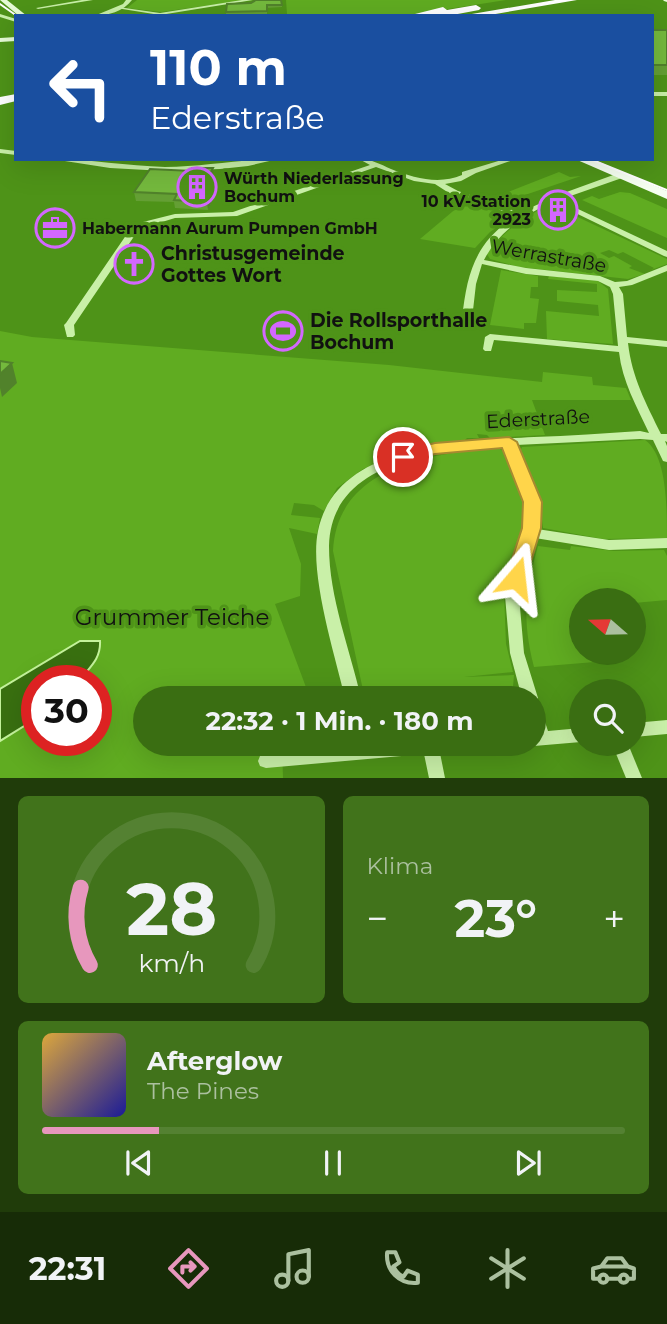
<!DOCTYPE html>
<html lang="de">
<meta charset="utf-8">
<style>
:root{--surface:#3a6e12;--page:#41731b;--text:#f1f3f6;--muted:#abc09f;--line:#548132;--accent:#e797bd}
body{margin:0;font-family:Montserrat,sans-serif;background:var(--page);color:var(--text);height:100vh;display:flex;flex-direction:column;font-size:26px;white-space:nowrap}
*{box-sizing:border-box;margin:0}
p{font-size:23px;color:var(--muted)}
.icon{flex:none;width:38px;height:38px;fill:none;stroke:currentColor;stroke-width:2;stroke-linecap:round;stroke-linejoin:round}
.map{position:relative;height:778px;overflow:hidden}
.sheet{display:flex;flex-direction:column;gap:18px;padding:18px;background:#203c0a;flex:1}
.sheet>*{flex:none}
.top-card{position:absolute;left:14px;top:14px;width:640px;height:147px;border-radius:0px;box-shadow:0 7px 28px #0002;background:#1a4fa0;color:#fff;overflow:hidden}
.needle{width:46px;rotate:290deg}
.fabs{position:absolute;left:569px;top:588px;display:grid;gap:14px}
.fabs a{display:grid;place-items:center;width:77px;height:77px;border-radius:50%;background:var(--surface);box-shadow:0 7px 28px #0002;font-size:35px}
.speed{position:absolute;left:21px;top:665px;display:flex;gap:14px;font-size:35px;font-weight:700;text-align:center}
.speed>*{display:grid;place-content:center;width:91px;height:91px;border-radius:50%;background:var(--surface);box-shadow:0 7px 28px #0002;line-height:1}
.speed .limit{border:10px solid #d22;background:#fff;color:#111}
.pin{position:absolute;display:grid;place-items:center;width:60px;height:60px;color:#fff;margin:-30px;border:4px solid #fff;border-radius:50%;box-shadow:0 2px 7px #0007}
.me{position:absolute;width:77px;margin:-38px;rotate:17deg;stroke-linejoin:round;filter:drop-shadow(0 0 5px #0008)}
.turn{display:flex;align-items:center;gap:24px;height:147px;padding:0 21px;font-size:32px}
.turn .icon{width:91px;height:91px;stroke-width:2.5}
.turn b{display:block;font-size:49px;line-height:60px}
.big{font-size:52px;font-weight:700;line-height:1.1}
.sheet .widget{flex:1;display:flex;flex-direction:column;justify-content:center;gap:10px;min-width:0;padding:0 24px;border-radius:10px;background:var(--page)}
.sheet .dial{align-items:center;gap:0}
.dial svg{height:182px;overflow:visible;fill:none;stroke:var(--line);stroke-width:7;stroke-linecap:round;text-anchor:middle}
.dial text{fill:var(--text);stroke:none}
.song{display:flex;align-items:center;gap:21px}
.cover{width:84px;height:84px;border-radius:10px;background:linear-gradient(135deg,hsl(40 70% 55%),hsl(240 70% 35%))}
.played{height:7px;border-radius:4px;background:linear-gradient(90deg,var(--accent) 20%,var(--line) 20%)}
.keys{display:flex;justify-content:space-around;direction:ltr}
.heat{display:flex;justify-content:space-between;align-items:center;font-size:38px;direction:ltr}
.sheet .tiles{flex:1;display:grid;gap:18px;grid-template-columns:1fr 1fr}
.widget:last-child{grid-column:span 2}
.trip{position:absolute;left:133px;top:686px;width:413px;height:70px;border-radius:35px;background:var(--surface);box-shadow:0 7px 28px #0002;font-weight:700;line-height:70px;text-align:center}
.dock{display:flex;height:112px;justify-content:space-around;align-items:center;background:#172c07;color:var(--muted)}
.dock .icon{width:49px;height:49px}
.dock .on{color:var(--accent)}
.dock b{font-size:32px;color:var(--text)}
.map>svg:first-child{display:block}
.green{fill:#60ac21;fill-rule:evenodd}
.water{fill:#397010;stroke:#c4f29b;stroke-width:2}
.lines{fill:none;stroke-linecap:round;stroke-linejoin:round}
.minor{fill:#c9f0a8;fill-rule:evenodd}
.tertiary{fill:#c9f0a8;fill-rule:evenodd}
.secondary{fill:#e6fbd6;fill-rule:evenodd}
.primary{fill:#f6fff1;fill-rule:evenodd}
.motorway{fill:#fff;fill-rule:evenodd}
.tram{stroke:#fff;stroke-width:2}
.wall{fill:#649f34}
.shaded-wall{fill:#51822b}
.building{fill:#74b93d;stroke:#51822b;stroke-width:2}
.route{fill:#ffd54a;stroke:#a68a30;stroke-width:2}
.labels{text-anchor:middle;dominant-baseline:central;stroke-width:7;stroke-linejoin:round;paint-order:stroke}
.far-poi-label{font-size:16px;font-weight:bold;fill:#111;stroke:#4e9318;text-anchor:start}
.poi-label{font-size:19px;font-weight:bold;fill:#111;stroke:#4e9318;text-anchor:start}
.street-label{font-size:19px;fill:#111;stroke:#4e9318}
.near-park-label{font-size:23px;fill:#111;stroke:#4e9318}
</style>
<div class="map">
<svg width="667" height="778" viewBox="0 0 667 778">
<rect width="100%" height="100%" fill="#4e9318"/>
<g class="green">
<polygon points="137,0 246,0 161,12 127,8"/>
<polygon points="286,0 506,0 403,16 226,16 287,14"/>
<polygon points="559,172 570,177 581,176 519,197 506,205 490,199"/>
<polygon points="620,192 630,193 667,209 667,238 582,200 592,196 599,199"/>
<polygon points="465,201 513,216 490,232 475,248 420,239"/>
<path d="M550 204 667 259V264L651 270 654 268 623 252 618 254 609 250 600 253 609 258 614 256 632 266 629 268 645 274 628 279 519 267 490 259 487 254C503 231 525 217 550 204Z"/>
<polygon points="501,270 538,276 538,287 531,287 530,298 539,299 536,323 524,323 524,329 490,325"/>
<polygon points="549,276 598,281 608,289 613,344 547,339 546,311 599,316 598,305 557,301 557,290 597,292 597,284 548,279"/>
<path d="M0 331 32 337 389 365 542 382 543 372 592 377 593 385 626 388 631 400H532L545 435 490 438 487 435 477 434 479 438H467L464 441 409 449 363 469 337 488 324 511 314 505 294 503 291 515 320 518 317 534 289 528 301 564 300 596 275 604 310 698H145V744H295L282 745 283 778H0ZM37 681H96V740H37Z"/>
<path d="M645 440C667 455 667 508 667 538L603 539 543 528 539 496 520 451 522 447Z"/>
<path d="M498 448 508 454 527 508 504 592 506 644 513 672 464 677 514 675 512 698H367L363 692 391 687 363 690 333 551C337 466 432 453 498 448Z"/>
<path d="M538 546 570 550 571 546 614 551 664 550 667 556V600L634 603V600H581V653H599L595 662 534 667C522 619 525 593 538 546Z"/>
</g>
<path class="water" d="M80 641H100C101 659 90 667 79 681H37V718L0 741V689Z"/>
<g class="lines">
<g class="minor">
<polygon points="82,0 93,0 38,9 36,8"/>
<polygon points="242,0 253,0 160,15 116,8 118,7 160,13"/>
<polygon points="0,14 16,19 16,22 0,17"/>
<rect x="653" y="92" width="14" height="4"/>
<polygon points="0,149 16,151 16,155 0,153"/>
<path d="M52 159C90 159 127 166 165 167 203 167 241 159 278 159L248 166 220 169 165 171 110 168Z"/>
<path d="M359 159C371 159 380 164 391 169 414 178 439 185 462 175V172L505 159H516L476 173 461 181 445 184 458 191 521 212 561 194 616 174H622V178L559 200 667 251V257L664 256 553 202C525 214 498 232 484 260L526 268 600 276 615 282 627 281 667 265V271L632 285 619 287 623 294 627 337 667 341V347L628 343C632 378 646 403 661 434H667V442L665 441 667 446V462L663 461 653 440 640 439 516 445 538 502 537 529 609 540 667 538V548L609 550 535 538 519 596 524 653 538 698 534 703V698H522L510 653 505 596 525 528 526 502 505 446C439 451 331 459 329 546 329 598 350 649 361 698H345C335 655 309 574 318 531 336 442 463 441 534 437 569 436 605 433 640 431L649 433C637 407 622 381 619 352L494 340 491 351H485L483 349 485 337 490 334 618 346 613 294 610 287 598 281 526 274 482 264 476 284 472 319 467 322 464 321 462 319C467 273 475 242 516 216L452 195 435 184 414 181 376 167 237 216 175 218 149 226 135 235 74 325 75 335 73 337H67L64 325 66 323 129 231 143 222 175 214 233 212 370 165Z"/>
<polygon points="534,705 540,707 548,731 581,728 581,742 534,746 528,744 534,744"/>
<polygon points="667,720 667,734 634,737 634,723"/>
<polygon points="376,744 462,744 460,749 440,753 445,778 429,778 424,754 266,768 260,766 258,761 260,756 266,754"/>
<polygon points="612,744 628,744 642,778 626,778"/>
</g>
<path class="tertiary" d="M126 0H132C124 11 107 16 94 16L123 4Z"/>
<g class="secondary">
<polygon points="0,0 7,0 27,16 19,16"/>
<polygon points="663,0 667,0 667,2 664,1"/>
<polygon points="16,37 16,41 0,42 0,38"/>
</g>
<polygon class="primary" points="575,159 592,159 667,191 667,199"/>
<g class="motorway">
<polygon points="555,0 577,0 484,16 460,16"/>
<polygon points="476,5 481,8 479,10 447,16 407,16 443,7 447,10"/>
<polygon points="16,94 16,101 0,105 0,97"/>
</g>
<g class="tram">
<polyline points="0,4 17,16"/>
<polyline points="590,159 667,190"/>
</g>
</g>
<g class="wall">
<polygon points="227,4 282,5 282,7 267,8 267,14 226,14"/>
<rect x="653" y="30" width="14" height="45"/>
<polygon points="213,168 213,177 207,188 214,197 208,210 175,208 174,202 136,201 134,192 192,171"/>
</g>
<g class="shaded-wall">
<polygon points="213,168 213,177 203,197 202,188"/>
<polygon points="214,189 214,197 208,210 207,202"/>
<polygon points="12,363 17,383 2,397 0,388 0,374"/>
</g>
<g class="building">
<polygon points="256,0 281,0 282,5 267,5 267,11 226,12 227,4 251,3"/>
<rect x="653" y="30" width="14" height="35"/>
<polygon points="192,168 213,168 202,188 214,189 207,202 174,200 177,194 134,192 150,169 192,171"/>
<polygon points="0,361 12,363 0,374"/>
</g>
<polygon class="route" points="509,437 517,442 542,502 541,528 526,578 523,584 516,586 509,584 506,578 522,528 523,502 502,448 435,454 403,462 394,457 396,453 435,443"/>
<defs>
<g id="building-ring" transform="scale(2.0125)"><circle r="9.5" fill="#4e9318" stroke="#d367ff" stroke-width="1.5"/><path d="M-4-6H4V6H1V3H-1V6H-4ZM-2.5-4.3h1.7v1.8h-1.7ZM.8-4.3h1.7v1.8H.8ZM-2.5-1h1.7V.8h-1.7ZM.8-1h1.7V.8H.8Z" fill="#d367ff"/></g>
<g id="office-ring" transform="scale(2.0125)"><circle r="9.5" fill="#4e9318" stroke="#d367ff" stroke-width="1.5"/><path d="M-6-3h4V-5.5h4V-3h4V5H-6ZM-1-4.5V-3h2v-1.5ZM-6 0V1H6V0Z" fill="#d367ff"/></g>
<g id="church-ring" transform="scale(2.0125)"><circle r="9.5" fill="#4e9318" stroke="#d367ff" stroke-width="1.5"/><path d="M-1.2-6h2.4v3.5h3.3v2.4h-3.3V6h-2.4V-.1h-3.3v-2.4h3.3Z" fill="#d367ff"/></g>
<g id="stadium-ring" transform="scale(2.0125)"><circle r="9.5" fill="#4e9318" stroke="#d367ff" stroke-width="1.5"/><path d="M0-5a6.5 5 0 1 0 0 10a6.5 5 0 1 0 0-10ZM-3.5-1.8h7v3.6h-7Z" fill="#d367ff"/></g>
</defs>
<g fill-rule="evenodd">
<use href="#building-ring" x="197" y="187"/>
<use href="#building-ring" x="558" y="210"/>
<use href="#office-ring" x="55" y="228"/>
<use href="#church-ring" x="134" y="264"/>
<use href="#stadium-ring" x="283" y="331"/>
</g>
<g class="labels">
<g class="far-poi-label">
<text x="224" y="178">Würth Niederlassung<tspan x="224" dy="18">Bochum</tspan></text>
<text x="531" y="201" text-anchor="end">10 kV-Station<tspan x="531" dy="18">2923</tspan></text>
<text x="82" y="228">Habermann Aurum Pumpen GmbH</text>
</g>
<g class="poi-label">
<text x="161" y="253">Christusgemeinde<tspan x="161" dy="22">Gottes Wort</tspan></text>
<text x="310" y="320">Die Rollsporthalle<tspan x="310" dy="22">Bochum</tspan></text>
</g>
<g class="street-label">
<text transform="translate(549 256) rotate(10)">Werrastraße</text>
<text transform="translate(538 419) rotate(-3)">Ederstraße</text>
</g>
<g class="near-park-label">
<text x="172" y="617">Grummer Teiche</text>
</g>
</g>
</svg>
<div class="fabs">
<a><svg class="needle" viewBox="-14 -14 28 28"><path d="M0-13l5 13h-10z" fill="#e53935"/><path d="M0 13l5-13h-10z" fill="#abc09f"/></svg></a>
<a><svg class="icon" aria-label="search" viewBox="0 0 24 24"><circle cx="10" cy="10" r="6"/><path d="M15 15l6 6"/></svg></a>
</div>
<div class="speed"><div class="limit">30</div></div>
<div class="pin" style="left:403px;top:457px;background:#d93025"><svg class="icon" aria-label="arrive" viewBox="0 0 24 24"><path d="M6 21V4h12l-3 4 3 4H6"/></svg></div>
<svg class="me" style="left:516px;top:578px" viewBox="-20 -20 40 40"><path d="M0-17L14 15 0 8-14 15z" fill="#ffd54a" stroke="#fff" stroke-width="4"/></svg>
<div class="trip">22:32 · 1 Min. · 180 m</div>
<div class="top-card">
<div class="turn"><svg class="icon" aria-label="left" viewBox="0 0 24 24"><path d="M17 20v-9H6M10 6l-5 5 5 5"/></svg><div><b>110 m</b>Ederstraße</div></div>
</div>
</div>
<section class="sheet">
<div class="tiles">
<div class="widget dial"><svg viewBox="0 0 100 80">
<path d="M14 69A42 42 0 1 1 86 69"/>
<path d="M14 69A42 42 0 0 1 10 35" stroke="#e797bd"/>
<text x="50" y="56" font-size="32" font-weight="700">28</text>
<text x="50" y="72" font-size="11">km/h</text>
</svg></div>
<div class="widget"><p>Klima</p>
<div class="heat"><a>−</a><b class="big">23°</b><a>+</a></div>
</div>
<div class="widget">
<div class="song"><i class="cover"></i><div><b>Afterglow</b><p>The Pines</p></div></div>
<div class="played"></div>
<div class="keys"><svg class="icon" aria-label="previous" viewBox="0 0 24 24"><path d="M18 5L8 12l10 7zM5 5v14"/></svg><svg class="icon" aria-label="pause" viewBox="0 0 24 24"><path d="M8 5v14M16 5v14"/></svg><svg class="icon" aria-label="next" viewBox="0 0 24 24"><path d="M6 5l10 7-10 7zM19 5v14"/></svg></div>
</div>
</div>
</section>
<nav class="dock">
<b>22:31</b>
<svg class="icon on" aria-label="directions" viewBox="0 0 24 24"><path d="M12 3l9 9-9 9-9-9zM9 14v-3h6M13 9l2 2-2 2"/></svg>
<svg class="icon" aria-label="music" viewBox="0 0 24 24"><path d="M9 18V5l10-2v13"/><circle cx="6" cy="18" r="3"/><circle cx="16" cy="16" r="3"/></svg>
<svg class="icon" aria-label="phone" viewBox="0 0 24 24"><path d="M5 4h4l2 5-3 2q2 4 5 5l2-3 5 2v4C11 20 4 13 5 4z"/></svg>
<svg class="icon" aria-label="climate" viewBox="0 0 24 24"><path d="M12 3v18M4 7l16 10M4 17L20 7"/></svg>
<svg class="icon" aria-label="car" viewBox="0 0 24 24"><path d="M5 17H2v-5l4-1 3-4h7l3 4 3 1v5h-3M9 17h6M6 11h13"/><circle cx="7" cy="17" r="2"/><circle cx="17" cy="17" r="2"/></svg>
</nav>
